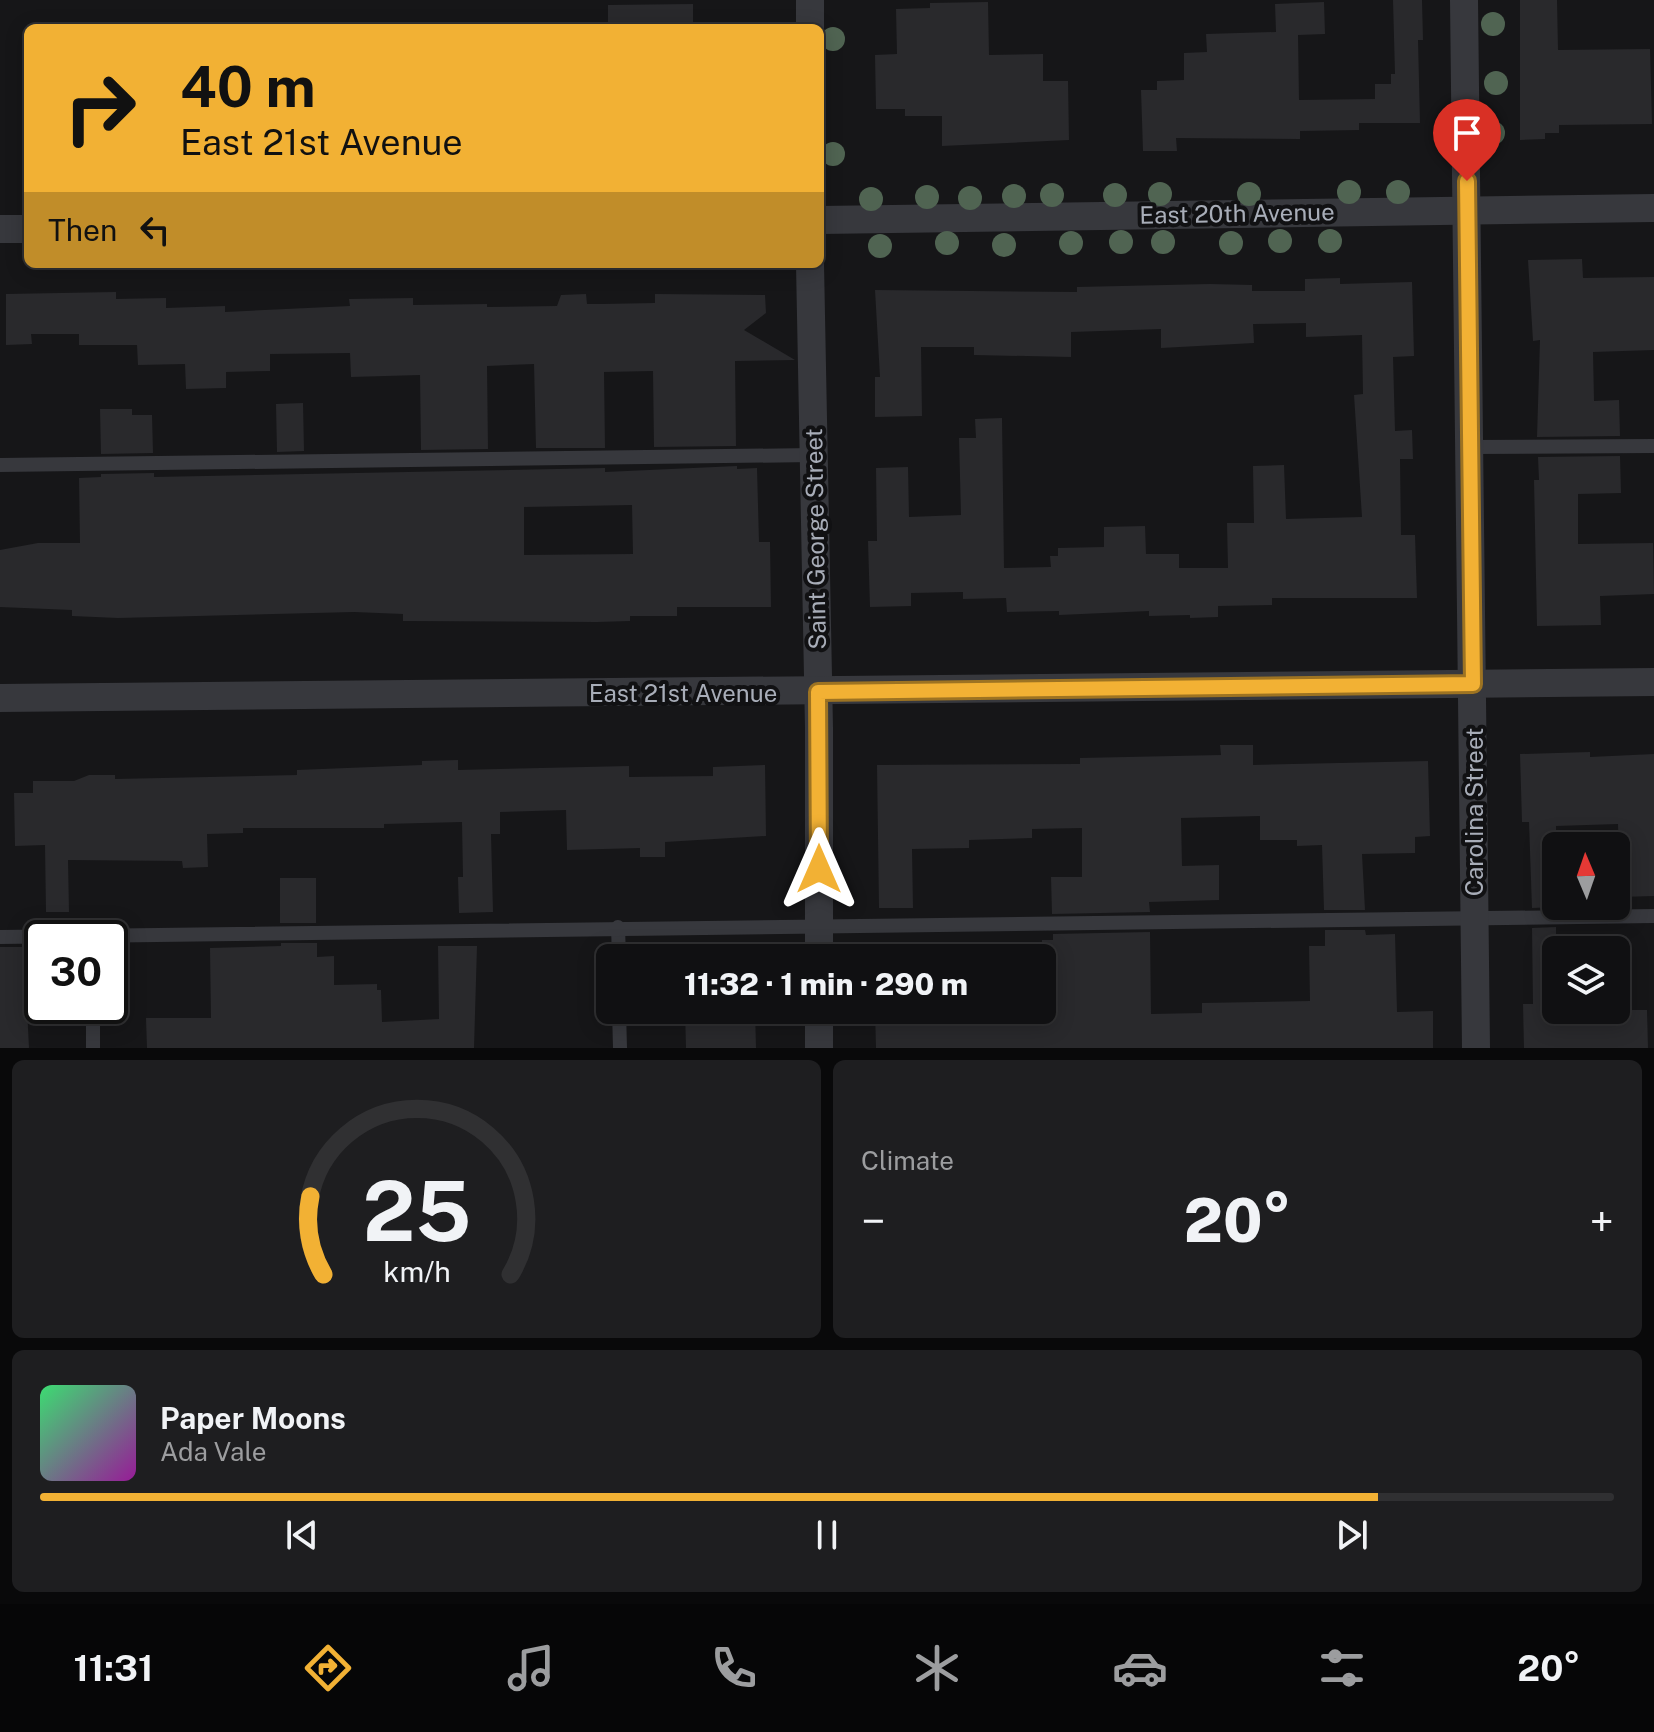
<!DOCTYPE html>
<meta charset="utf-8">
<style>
:root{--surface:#101012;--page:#1e1e20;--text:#f1f3f6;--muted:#9c9d9f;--line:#303032;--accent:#f2b134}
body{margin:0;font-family:"Public Sans",sans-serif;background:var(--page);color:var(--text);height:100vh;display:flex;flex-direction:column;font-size:30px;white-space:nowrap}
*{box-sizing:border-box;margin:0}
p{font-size:26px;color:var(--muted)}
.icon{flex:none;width:44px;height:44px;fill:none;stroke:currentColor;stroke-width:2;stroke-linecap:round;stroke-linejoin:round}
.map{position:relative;height:1048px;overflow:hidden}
.panel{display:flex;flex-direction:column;gap:12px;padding:12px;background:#09090a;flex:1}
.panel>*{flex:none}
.guide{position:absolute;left:24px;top:24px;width:800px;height:244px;border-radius:12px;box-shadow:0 4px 20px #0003,0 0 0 2px var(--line);background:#f2b134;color:#111;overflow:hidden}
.needle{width:52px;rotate:358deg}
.controls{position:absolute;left:1542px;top:832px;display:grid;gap:16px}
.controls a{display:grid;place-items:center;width:88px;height:88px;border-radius:12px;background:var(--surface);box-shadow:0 4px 20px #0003,0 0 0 2px var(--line);font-size:40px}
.speed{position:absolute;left:24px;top:920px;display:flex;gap:16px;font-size:40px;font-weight:700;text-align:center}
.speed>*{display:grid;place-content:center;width:104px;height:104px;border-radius:50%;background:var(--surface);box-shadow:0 4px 20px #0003,0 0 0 2px var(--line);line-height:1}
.speed .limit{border:4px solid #111;border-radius:12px;background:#fff;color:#111}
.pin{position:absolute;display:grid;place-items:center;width:68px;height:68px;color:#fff;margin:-82px -34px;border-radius:50% 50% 50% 0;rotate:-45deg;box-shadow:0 0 8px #0007}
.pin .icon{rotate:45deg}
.me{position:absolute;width:88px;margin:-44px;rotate:0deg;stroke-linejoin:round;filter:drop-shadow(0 0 6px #0008)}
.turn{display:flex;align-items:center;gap:28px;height:168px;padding:0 24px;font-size:36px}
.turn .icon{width:104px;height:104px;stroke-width:2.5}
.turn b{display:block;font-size:56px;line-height:68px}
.then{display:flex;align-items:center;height:76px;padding:0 24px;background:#0003;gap:16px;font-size:30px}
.big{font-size:60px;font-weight:800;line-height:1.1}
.panel .tile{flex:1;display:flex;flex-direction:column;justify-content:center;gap:12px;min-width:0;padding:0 28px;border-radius:12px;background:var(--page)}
.panel .dial{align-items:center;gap:0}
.dial svg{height:208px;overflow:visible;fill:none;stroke:var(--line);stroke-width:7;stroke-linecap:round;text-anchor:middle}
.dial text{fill:var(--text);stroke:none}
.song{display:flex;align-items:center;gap:24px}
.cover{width:96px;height:96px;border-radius:12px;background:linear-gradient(135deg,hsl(140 70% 55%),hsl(300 70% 35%))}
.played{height:8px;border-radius:4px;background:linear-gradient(90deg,var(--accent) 85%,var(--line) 85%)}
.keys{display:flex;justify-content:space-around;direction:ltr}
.heat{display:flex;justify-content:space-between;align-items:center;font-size:44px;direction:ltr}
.panel .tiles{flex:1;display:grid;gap:12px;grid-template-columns:1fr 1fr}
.tile:last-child{grid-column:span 2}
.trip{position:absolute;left:596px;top:944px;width:460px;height:80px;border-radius:12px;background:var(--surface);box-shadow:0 4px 20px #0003,0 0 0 2px var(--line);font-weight:800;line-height:80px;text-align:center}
.tab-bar{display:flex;height:128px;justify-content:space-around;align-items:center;background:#060607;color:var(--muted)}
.tab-bar .icon{width:56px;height:56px}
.tab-bar .active{color:var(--accent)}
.tab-bar b{font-size:36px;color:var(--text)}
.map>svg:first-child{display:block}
.building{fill:#29292c;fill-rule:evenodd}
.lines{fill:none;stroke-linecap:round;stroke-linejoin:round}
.service{stroke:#37383d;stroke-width:14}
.minor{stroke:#37383d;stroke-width:28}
.tree{fill:#506452}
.route-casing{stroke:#9d7322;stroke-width:20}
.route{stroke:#f2b134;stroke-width:14}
.labels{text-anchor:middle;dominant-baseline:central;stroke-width:8;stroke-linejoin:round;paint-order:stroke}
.street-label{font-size:24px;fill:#a8adb8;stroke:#111113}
</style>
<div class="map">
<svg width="1654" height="1048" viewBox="0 0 1654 1048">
<rect width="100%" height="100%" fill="#161618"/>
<g class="building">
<polygon points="1393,0 1422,0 1423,40 1418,40 1420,123 1359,123 1359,130 1300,131 1300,139 1176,138 1177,151 1143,151 1141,90 1157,90 1157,81 1184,80 1184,53 1207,52 1206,34 1276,32 1275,4 1324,2 1325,34 1298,35 1299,100 1375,99 1375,84 1391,84 1391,74 1395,74"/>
<polygon points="1520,0 1557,0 1558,50 1650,49 1652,124 1559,125 1559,133 1545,133 1545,139 1520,140"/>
<polygon points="988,2 989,55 1043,54 1043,81 1068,81 1069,140 942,146 942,116 905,116 905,109 876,109 875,55 897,54 896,9 930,8 930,3"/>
<polygon points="693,4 693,28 608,28 608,5"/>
<polygon points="1582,259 1583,278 1654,277 1654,350 1593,352 1594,401 1619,400 1620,436 1537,437 1540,340 1533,341 1528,260"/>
<polygon points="1340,278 1340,284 1412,282 1414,356 1393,357 1395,431 1412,430 1413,459 1400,459 1401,535 1415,535 1417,598 1272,598 1272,605 1218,606 1218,617 1190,618 1190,615 1149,616 1149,611 1059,615 1059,611 1007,612 1006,598 963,599 963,592 911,593 911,606 870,607 868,541 877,541 876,468 908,467 909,517 961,515 959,438 976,438 975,419 1002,418 1004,568 1051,567 1050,556 1058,556 1058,548 1104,547 1104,527 1145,526 1146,554 1179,554 1179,568 1228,568 1227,523 1254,523 1253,466 1284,465 1286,519 1362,517 1354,395 1363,394 1362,335 1306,337 1306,323 1253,324 1254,343 1161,348 1161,329 1071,332 1071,357 974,355 974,347 921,347 922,416 875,417 875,377 880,377 875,290 1077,292 1077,287 1210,284 1252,285 1252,291 1305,291 1305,279"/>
<polygon points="116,292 116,299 166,298 166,308 225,306 225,312 350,306 349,299 413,298 413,305 487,304 487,307 557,306 561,295 586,294 587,304 602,304 655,303 655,294 765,295 766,313 744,330 795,360 735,361 736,446 654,447 653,371 604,372 605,448 536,448 534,364 487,366 488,449 421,450 420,375 351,377 350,353 270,354 270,371 226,372 226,388 186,389 185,364 138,365 137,345 79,345 79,334 31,334 32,344 6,345 6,294"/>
<polygon points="303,403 304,451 277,452 276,404"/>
<polygon points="100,409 132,409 132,415 152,415 153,453 101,454"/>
<polygon points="1620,456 1621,493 1578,494 1578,544 1653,543 1654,594 1600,596 1601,625 1537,626 1534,480 1539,480 1538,457"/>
<path d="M737 466V469L757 468 759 542H770L771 607H677V616H630V621L597 622 403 621V614L354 612 118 618 72 616V610L0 607V550L38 543H80L79 478 101 477V474L154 473V477L605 468V472ZM632 505 633 554 524 555V507Z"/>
<polygon points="1220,745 1253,745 1253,765 1428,761 1430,836 1415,837 1415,853 1362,854 1365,910 1324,910 1322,845 1297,846 1297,840 1260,840 1260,816 1181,818 1182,866 1219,865 1219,900 1149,902 1150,912 1052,914 1051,877 1082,877 1082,828 1032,829 1032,838 969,840 969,848 912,849 913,908 879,908 877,765 1080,764 1080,758 1221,755"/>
<polygon points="1590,752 1590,757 1654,754 1654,896 1620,897 1618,824 1556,826 1556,907 1532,908 1529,822 1522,822 1520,754"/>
<polygon points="458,760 458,770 629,766 629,777 713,776 713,767 765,765 766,836 665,842 665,857 640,857 640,848 567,850 566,810 500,812 500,834 491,834 493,912 459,913 458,877 463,877 462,822 384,824 384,828 243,828 243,833 207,834 208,867 183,868 182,861 68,860 69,912 46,912 45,845 15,846 14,793 33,793 33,781 74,781 89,775 115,775 115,779 297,775 297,770 422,765 422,761"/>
<rect x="280" y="878" width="36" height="45"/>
<polygon points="1556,927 1556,1010 1647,1010 1648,1048 1524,1048 1523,1004 1533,1004 1532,928"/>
<polygon points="1325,930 1365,930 1366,935 1395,934 1397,1012 1433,1011 1433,1048 876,1048 875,1010 1042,1010 1042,940 1053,940 1053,934 1150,932 1151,1014 1202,1013 1202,1003 1310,1001 1309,946 1325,946"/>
<polygon points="281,943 317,943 317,957 334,956 334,985 377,984 377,990 381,990 382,1022 439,1019 438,946 477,946 474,1048 147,1048 146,1018 211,1018 210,948 281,946"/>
<polygon points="0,947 24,947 29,1048 0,1048"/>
<polygon points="685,1010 755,1010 756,1048 686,1048"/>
</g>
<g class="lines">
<g class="service">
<polyline points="1471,447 1654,446"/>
<polyline points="0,465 813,455"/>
<polyline points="618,927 619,958"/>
<polyline points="0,937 1654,916"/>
<polyline points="93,1006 93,1048"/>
<polyline points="619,1010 620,1048"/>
</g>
<g class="minor">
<polyline points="1464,0 1476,1048"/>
<polyline points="810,28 810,0"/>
<polyline points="820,220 1654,208"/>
<polyline points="0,229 28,229"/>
<polyline points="810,264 819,728 819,958"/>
<polyline points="0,698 1654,682"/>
<polyline points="819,1010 819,1048"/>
</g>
</g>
<g class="tree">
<circle cx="1493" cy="24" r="12"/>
<circle cx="833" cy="39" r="12"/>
<circle cx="1496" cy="83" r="12"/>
<circle cx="1493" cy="133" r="12"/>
<circle cx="833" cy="154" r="12"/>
<circle cx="1349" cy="192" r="12"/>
<circle cx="1398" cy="192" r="12"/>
<circle cx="1160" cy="194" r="12"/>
<circle cx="1249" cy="194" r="12"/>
<circle cx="1052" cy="195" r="12"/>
<circle cx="1115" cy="195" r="12"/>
<circle cx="1014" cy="196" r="12"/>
<circle cx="927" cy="197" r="12"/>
<circle cx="970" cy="198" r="12"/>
<circle cx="871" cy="199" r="12"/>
<circle cx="1280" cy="241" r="12"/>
<circle cx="1330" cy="241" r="12"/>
<circle cx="1121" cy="242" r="12"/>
<circle cx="1163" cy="242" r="12"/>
<circle cx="947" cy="243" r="12"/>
<circle cx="1071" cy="243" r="12"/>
<circle cx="1231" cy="243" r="12"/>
<circle cx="1004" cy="245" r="12"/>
<circle cx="880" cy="246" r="12"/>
</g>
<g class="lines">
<g class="route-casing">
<polyline id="route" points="819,869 818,692 1473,684 1467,181"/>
</g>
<use href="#route" class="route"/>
</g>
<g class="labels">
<g class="street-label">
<text transform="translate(1237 213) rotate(-1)">East 20th Avenue</text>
<text transform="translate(815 539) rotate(-91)">Saint George Street</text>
<text x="683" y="693">East 21st Avenue</text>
<text transform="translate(1474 812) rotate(-90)">Carolina Street</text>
</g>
</g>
</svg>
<div class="controls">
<a><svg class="needle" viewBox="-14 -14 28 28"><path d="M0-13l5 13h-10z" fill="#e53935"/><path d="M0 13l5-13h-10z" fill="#9c9d9f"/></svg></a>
<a><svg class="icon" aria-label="layers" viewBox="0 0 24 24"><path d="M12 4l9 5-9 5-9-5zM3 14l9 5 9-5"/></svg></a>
</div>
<div class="speed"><div class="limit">30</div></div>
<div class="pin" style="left:1467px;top:181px;background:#d93025"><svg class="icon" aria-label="arrive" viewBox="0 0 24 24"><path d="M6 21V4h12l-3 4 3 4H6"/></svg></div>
<svg class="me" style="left:819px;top:869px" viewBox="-20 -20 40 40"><path d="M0-17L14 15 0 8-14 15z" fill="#f2b134" stroke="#fff" stroke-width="4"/></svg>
<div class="trip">11:32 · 1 min · 290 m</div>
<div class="guide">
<div class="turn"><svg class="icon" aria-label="right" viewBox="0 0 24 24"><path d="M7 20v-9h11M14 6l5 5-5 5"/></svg><div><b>40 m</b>East 21st Avenue</div></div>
<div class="then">Then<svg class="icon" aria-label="left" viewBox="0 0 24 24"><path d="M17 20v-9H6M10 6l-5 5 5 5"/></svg></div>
</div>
</div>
<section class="panel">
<div class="tiles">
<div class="tile dial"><svg viewBox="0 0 100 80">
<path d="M14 69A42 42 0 1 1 86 69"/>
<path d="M14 69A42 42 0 0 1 9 39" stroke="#f2b134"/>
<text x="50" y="56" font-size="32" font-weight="700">25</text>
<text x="50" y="72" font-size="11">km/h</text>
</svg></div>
<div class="tile"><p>Climate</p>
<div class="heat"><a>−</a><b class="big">20°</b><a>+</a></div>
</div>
<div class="tile">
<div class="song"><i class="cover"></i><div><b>Paper Moons</b><p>Ada Vale</p></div></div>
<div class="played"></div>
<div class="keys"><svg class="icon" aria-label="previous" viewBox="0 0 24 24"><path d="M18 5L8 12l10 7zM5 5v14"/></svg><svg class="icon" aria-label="pause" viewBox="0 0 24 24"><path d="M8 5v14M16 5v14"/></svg><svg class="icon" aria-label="next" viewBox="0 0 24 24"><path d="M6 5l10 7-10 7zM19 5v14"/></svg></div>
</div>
</div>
</section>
<nav class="tab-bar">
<b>11:31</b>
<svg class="icon active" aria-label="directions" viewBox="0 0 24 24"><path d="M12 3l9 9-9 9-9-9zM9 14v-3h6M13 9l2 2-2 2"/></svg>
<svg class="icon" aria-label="music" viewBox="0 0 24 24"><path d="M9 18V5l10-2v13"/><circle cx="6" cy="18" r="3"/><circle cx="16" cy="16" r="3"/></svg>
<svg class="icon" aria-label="phone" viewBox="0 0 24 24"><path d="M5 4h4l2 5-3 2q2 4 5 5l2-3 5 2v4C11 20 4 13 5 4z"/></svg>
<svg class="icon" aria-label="climate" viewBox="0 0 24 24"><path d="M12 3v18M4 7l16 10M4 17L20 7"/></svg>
<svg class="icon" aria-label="car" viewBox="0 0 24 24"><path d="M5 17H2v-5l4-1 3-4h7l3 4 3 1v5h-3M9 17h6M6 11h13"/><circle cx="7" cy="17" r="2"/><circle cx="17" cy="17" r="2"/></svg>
<svg class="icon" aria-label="filters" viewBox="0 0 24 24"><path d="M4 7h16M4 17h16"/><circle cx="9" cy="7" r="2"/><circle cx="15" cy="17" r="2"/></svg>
<b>20°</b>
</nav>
